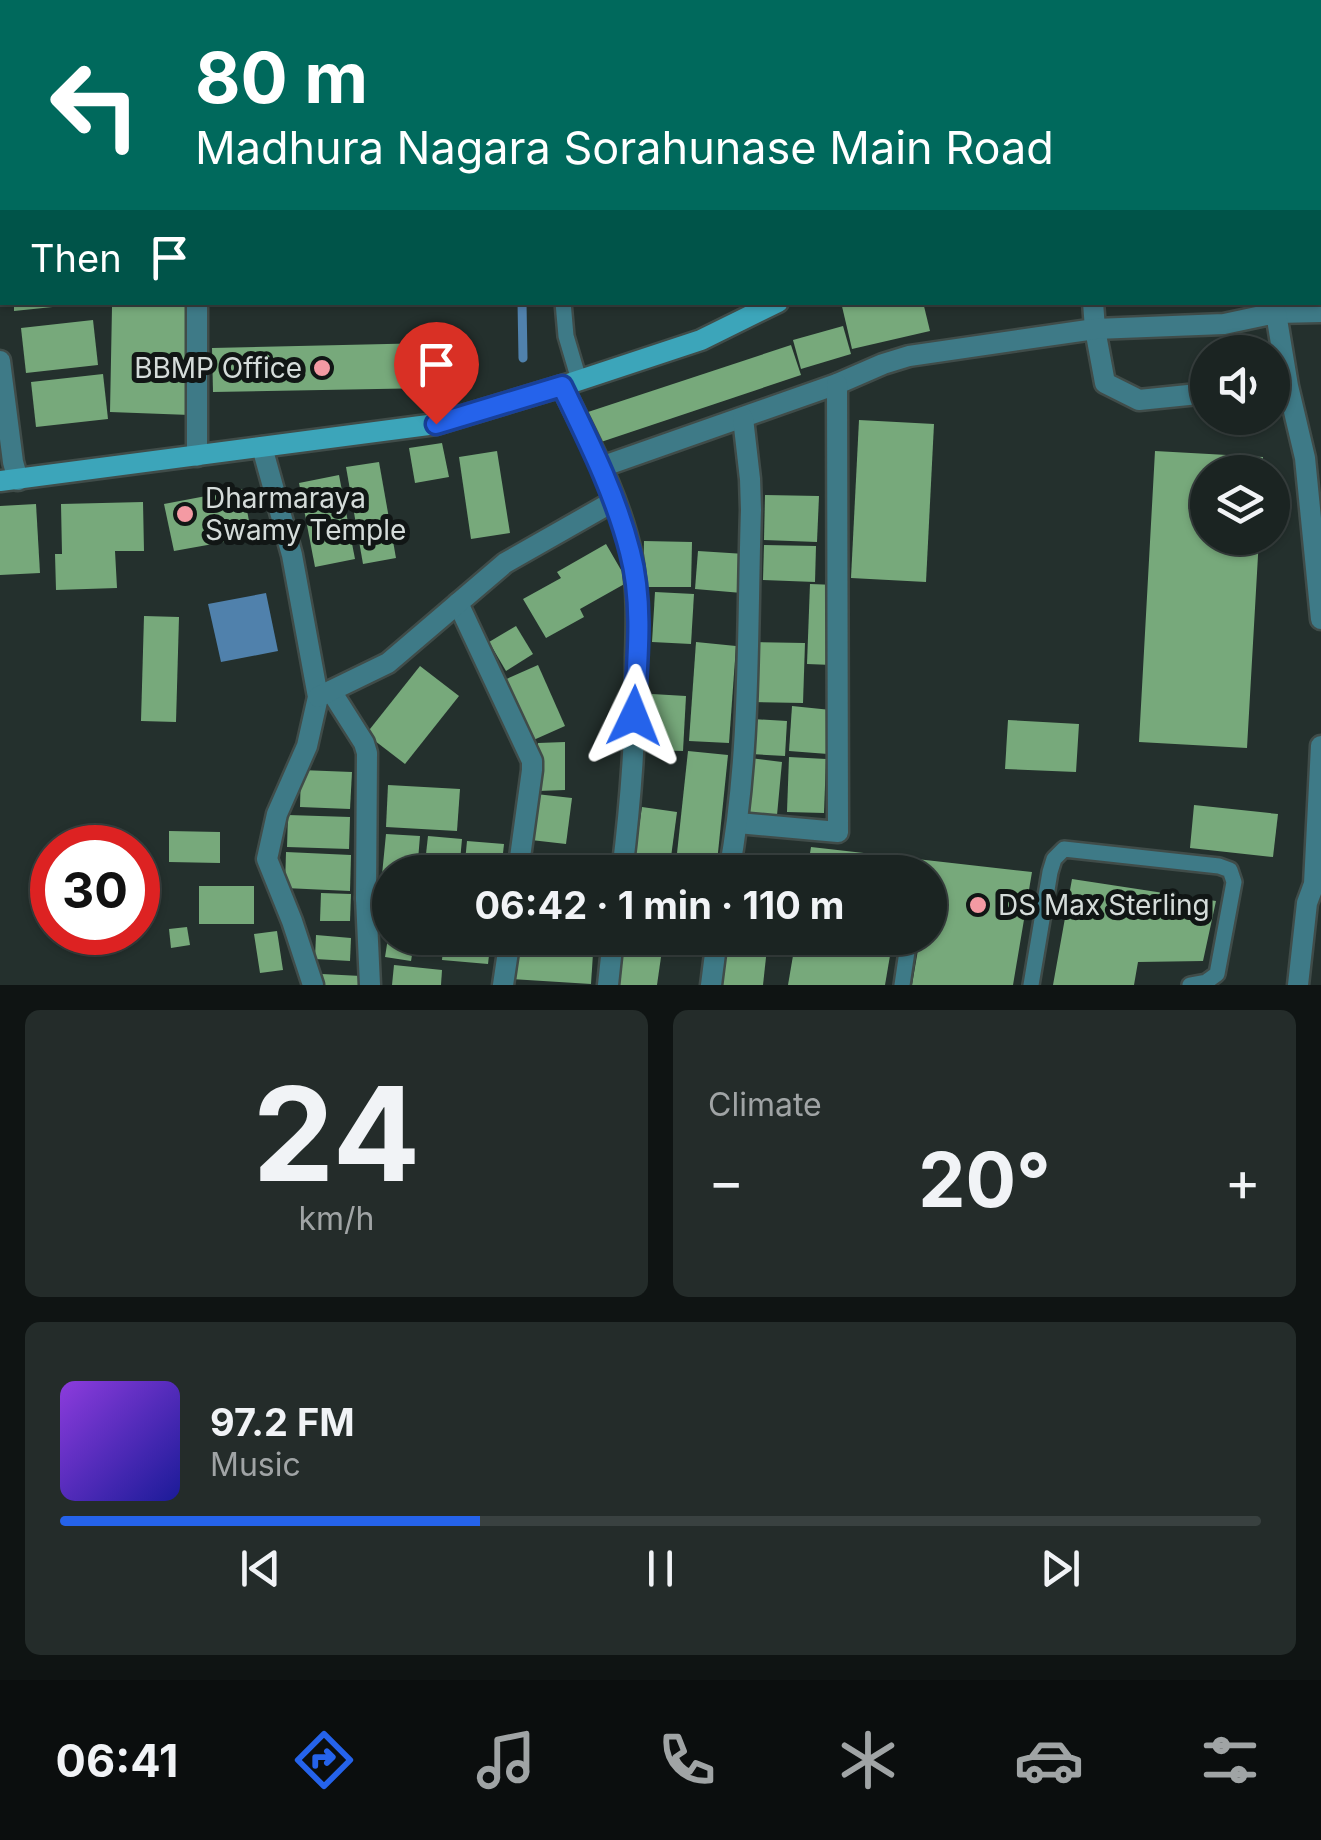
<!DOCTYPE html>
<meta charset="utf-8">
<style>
:root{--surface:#1b2422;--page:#242c2a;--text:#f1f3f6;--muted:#a0a4a5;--line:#394140;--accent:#2563eb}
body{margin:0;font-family:Inter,sans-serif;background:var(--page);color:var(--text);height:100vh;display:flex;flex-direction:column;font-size:38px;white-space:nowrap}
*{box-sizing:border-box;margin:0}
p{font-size:32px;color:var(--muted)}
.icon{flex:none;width:55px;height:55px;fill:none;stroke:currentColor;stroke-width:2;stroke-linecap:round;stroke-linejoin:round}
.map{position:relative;height:985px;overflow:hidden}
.panel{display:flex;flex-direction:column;gap:25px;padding:25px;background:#0f1413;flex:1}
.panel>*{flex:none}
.top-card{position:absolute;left:0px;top:0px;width:1322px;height:305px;box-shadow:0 2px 8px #0004,0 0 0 2px var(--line);background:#00695c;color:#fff;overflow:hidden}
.buttons{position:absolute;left:1190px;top:335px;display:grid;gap:20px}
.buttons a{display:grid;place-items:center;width:100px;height:100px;border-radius:50%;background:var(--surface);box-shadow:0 2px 8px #0004,0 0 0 2px var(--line);font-size:50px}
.speed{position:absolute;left:30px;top:825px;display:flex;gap:20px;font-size:50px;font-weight:700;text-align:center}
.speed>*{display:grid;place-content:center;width:130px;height:130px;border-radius:50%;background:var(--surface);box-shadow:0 2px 8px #0004,0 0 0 2px var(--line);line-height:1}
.speed .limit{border:15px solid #d22;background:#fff;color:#111}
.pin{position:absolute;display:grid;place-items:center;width:85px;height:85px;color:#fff;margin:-102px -42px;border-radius:50% 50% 50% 0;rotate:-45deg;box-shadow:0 0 10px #0007}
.pin .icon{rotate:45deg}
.me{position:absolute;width:110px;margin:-55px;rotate:2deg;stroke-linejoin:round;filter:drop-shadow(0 0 8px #0008)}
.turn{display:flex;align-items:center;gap:35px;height:210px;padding:0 30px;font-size:45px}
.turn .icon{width:130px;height:130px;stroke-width:2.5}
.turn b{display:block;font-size:70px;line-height:85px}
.then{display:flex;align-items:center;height:95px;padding:0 30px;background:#0003;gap:20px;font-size:38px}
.big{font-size:75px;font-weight:700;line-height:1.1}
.panel .widget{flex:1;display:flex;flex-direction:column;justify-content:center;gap:15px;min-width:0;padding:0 35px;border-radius:15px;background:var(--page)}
.panel .dial{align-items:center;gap:0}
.dial b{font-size:130px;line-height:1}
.song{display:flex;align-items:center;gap:30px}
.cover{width:120px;height:120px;border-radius:15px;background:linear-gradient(135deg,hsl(270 70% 55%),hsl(240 70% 35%))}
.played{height:10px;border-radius:5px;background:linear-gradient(90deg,var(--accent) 35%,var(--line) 35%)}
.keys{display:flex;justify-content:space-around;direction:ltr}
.heat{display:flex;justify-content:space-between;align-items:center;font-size:55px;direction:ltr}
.panel .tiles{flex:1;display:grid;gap:25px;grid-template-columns:1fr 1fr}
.widget:last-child{grid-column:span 2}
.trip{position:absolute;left:372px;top:855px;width:575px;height:100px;border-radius:50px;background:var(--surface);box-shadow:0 2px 8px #0004,0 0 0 2px var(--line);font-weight:700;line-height:100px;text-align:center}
.menu{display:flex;height:160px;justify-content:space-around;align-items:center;background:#0b0e0e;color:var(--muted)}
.menu .icon{width:70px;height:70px}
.menu .current{color:var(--accent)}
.menu b{font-size:45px;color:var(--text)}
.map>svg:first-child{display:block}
.water{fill:#5081ac}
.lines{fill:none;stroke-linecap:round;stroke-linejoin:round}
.stream{stroke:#5081ac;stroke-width:9}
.building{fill:#77a97b}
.lane-casing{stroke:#404c49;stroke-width:20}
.street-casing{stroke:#404c49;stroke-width:25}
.secondary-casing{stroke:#404c49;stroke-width:25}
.lane{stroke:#3e7a87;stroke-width:15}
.street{stroke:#3e7a87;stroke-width:20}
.secondary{stroke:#3ca5ba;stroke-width:20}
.route-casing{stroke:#184099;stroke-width:25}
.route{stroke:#2563eb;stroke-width:18}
.poi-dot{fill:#f49aa3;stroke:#111615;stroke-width:4}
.labels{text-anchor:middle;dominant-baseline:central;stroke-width:10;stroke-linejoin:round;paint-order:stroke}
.poi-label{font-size:28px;fill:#d5dcda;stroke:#111615;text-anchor:start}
</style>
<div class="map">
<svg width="1321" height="985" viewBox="0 0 1321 985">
<rect width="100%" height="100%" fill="#24302d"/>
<polygon class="water" points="266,593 278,651 221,662 208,604"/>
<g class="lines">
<g class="stream">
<polyline points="512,0 513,2"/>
<polyline points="522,302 523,358"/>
</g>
</g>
<g class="building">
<polygon points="14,302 72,302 72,305 14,311"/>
<polygon points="130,302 191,302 190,415 110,412 112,307 130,306"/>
<polygon points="841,302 923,302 930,331 852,349"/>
<polygon points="93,320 98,365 26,373 21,328"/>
<polygon points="843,326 851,354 801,369 793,340"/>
<polygon points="431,343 432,388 213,392 212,348"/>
<polygon points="791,345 801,375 598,443 588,412"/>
<polygon points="103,374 108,419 36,427 31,382"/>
<polygon points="859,420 934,424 926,582 851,578"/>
<polygon points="442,443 449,477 415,483 409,448"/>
<polygon points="497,451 510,533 471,539 459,457"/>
<polygon points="1155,451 1263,457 1263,472 1208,472 1208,538 1259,538 1247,748 1139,742"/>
<polygon points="379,462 396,558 363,564 346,467"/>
<polygon points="339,475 355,559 315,567 299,483"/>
<polygon points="243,489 252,537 174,551 164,504"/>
<polygon points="765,495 819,496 817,542 764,540"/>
<polygon points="143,502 144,551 115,551 117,588 56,590 55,554 62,554 61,504"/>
<polygon points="36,504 40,573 0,575 0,506"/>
<polygon points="644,541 692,542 691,587 643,587"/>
<polygon points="606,544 628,582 580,609 584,617 546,638 523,599 561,578 557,572"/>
<polygon points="764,545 816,546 815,582 763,580"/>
<polygon points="698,551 745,554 742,593 695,589"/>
<polygon points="810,584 836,585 832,665 807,664"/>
<polygon points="655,592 694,594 691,644 652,642"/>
<polygon points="144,616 179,617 176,722 141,721"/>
<polygon points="516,626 533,654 506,671 489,642"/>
<polygon points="696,642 736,646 729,743 689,741"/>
<polygon points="752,642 805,643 803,703 751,702"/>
<polygon points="538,665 565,726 529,742 502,681"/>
<polygon points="420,666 459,696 405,764 366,734"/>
<polygon points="652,694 686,696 683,751 649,750"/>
<polygon points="792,706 831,710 828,754 789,751"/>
<polygon points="753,719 787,721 785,756 751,754"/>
<polygon points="1008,720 1079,724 1076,772 1005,769"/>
<polygon points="565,742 565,790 538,791 538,743"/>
<polygon points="688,751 728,755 716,872 675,872"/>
<polygon points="789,757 826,759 824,813 787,812"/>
<polygon points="750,758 782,762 777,815 745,812"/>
<polygon points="301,770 352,772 350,809 300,807"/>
<polygon points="388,785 460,789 457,831 386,827"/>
<polygon points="536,794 572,798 566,844 531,840"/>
<polygon points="1194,805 1278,814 1273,857 1190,848"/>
<polygon points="642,807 677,812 669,872 632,872"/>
<polygon points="288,815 350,817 349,849 287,847"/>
<polygon points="169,831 220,832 220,863 169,862"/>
<polygon points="386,834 420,836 417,872 390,872 390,886 381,885"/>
<polygon points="428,836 462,839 459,872 424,872"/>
<polygon points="467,841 504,844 501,872 464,872"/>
<polygon points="811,847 1032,872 1013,985 912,985 920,938 930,938 930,872 807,872"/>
<polygon points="286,852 351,855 350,891 285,888"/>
<polygon points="1072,879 1216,901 1203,961 1138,962 1134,985 1053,985"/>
<rect x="199" y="886" width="55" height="38"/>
<polygon points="321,893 351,894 350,921 320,921"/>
<polygon points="187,927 190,945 171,948 169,929"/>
<polygon points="277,931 283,970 260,973 254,934"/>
<polygon points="316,935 351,938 350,961 315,959"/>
<polygon points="388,938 415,938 411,961 385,957"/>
<polygon points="444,938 491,938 488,964 442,960"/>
<polygon points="515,938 594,938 591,984 511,979"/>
<polygon points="622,938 663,943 657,985 615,985"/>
<polygon points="796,938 893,938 885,985 788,985"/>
<polygon points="726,943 767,948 763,985 721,985"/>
<polygon points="394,965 442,970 441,985 392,985"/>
<polygon points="322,974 361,976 360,985 321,985"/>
</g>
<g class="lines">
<g class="lane-casing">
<g id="lane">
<polyline points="538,0 538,2"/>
<polyline points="790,2 790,0"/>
<polyline points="563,302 566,336 579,380"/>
<polyline points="902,985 909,938"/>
<polyline points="1031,985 1050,872 1054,859 1064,849 1219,866 1230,870 1234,882 1217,974 1206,982 1190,985"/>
</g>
</g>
<g class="street-casing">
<g id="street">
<polyline points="200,2 200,0"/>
<polyline points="962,2 963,0"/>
<polyline points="1130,2 1130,0"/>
<polyline points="1093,302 1095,329 1105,383 1139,400 1208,393"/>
<polyline points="1276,313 1321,312"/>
<polyline points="0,361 13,462 18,480"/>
<path d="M562 386C588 440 620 497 632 557 638 590 637 624 636 657 636 729 631 801 622 872"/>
<polyline points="262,447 292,555 318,697 307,746 277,814 267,859 292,921 313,985"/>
<polyline points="197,456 197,302"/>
<polyline points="601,467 837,384 883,364 909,356 1095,329 1224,324 1276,313 1288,386 1305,458 1321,619"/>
<polyline points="458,603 532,761 532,770 518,872"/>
<polyline points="331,691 364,743 367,753 366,898 370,985"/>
<polyline points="318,697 388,663 505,563 614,501"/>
<polyline points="738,823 838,832 837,384"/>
<path d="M729 872C751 754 747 630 751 510L750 479 743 418"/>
<polyline points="366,898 390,901"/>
<polyline points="686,938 717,942"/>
<polyline points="503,985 510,938"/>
<polyline points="608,985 613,938"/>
<polyline points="711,985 717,938"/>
<polyline points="1298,985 1307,903 1314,884 1321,746"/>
</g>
</g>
<g class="secondary-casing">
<g id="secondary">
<polyline points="1223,2 1225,0"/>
<polyline points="1320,120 1321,120"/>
<polyline points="0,481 436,424 562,386 701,340 778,302"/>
</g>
</g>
<use href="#lane" class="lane"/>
<use href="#street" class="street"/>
<use href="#secondary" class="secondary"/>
</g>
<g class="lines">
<g class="route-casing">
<path id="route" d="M436 424 562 386C588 440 615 493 630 552 644 604 637 664 634 716"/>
</g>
<use href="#route" class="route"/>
</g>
<g class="poi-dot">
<circle cx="322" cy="368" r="10"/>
<circle cx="185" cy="514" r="10"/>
<circle cx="978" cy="905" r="10"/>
</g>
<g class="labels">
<g class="poi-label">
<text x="302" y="368" text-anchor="end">BBMP Office</text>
<text x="205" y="498">Dharmaraya<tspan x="205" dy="32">Swamy Temple</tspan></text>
<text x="998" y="905">DS Max Sterling</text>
</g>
</g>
</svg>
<div class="buttons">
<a><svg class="icon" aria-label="sound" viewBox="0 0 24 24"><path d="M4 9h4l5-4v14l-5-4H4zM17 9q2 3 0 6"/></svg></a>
<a><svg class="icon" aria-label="layers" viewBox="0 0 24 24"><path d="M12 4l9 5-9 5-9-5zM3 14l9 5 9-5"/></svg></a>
</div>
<div class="speed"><div class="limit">30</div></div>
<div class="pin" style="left:436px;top:424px;background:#d93025"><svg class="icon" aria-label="arrive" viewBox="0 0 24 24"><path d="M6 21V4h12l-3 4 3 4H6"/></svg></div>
<svg class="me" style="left:634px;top:716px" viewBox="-20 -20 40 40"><path d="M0-17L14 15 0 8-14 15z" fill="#2563eb" stroke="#fff" stroke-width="4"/></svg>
<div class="trip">06:42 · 1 min · 110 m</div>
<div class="top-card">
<div class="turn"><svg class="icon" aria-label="left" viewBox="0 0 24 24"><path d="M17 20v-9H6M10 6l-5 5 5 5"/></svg><div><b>80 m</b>Madhura Nagara Sorahunase Main Road</div></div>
<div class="then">Then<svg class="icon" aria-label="arrive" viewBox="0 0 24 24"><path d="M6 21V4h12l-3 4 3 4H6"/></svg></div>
</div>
</div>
<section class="panel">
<div class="tiles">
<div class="widget dial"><b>24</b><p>km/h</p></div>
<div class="widget"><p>Climate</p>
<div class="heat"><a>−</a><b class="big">20°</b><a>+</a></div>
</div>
<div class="widget">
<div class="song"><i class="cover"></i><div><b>97.2 FM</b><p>Music</p></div></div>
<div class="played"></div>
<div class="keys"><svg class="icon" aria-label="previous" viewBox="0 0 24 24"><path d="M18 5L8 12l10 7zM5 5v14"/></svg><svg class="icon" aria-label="pause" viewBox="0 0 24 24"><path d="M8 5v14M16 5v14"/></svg><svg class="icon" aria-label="next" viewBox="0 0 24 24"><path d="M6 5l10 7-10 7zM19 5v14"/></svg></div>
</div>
</div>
</section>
<nav class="menu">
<b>06:41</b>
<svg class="icon current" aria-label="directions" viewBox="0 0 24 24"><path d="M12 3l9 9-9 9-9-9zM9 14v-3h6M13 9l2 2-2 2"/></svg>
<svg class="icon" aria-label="music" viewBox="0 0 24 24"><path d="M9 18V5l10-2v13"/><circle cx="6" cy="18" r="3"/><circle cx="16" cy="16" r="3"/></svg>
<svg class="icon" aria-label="phone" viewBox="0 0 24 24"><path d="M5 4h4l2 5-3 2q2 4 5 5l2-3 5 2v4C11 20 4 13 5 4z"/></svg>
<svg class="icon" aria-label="climate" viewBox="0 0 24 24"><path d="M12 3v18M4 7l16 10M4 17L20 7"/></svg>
<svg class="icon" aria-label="car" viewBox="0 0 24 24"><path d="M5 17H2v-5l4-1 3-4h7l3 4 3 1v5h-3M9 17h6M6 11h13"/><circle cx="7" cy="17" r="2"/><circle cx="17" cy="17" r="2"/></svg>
<svg class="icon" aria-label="filters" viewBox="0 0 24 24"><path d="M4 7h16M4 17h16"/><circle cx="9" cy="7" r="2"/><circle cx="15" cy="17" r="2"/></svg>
</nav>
